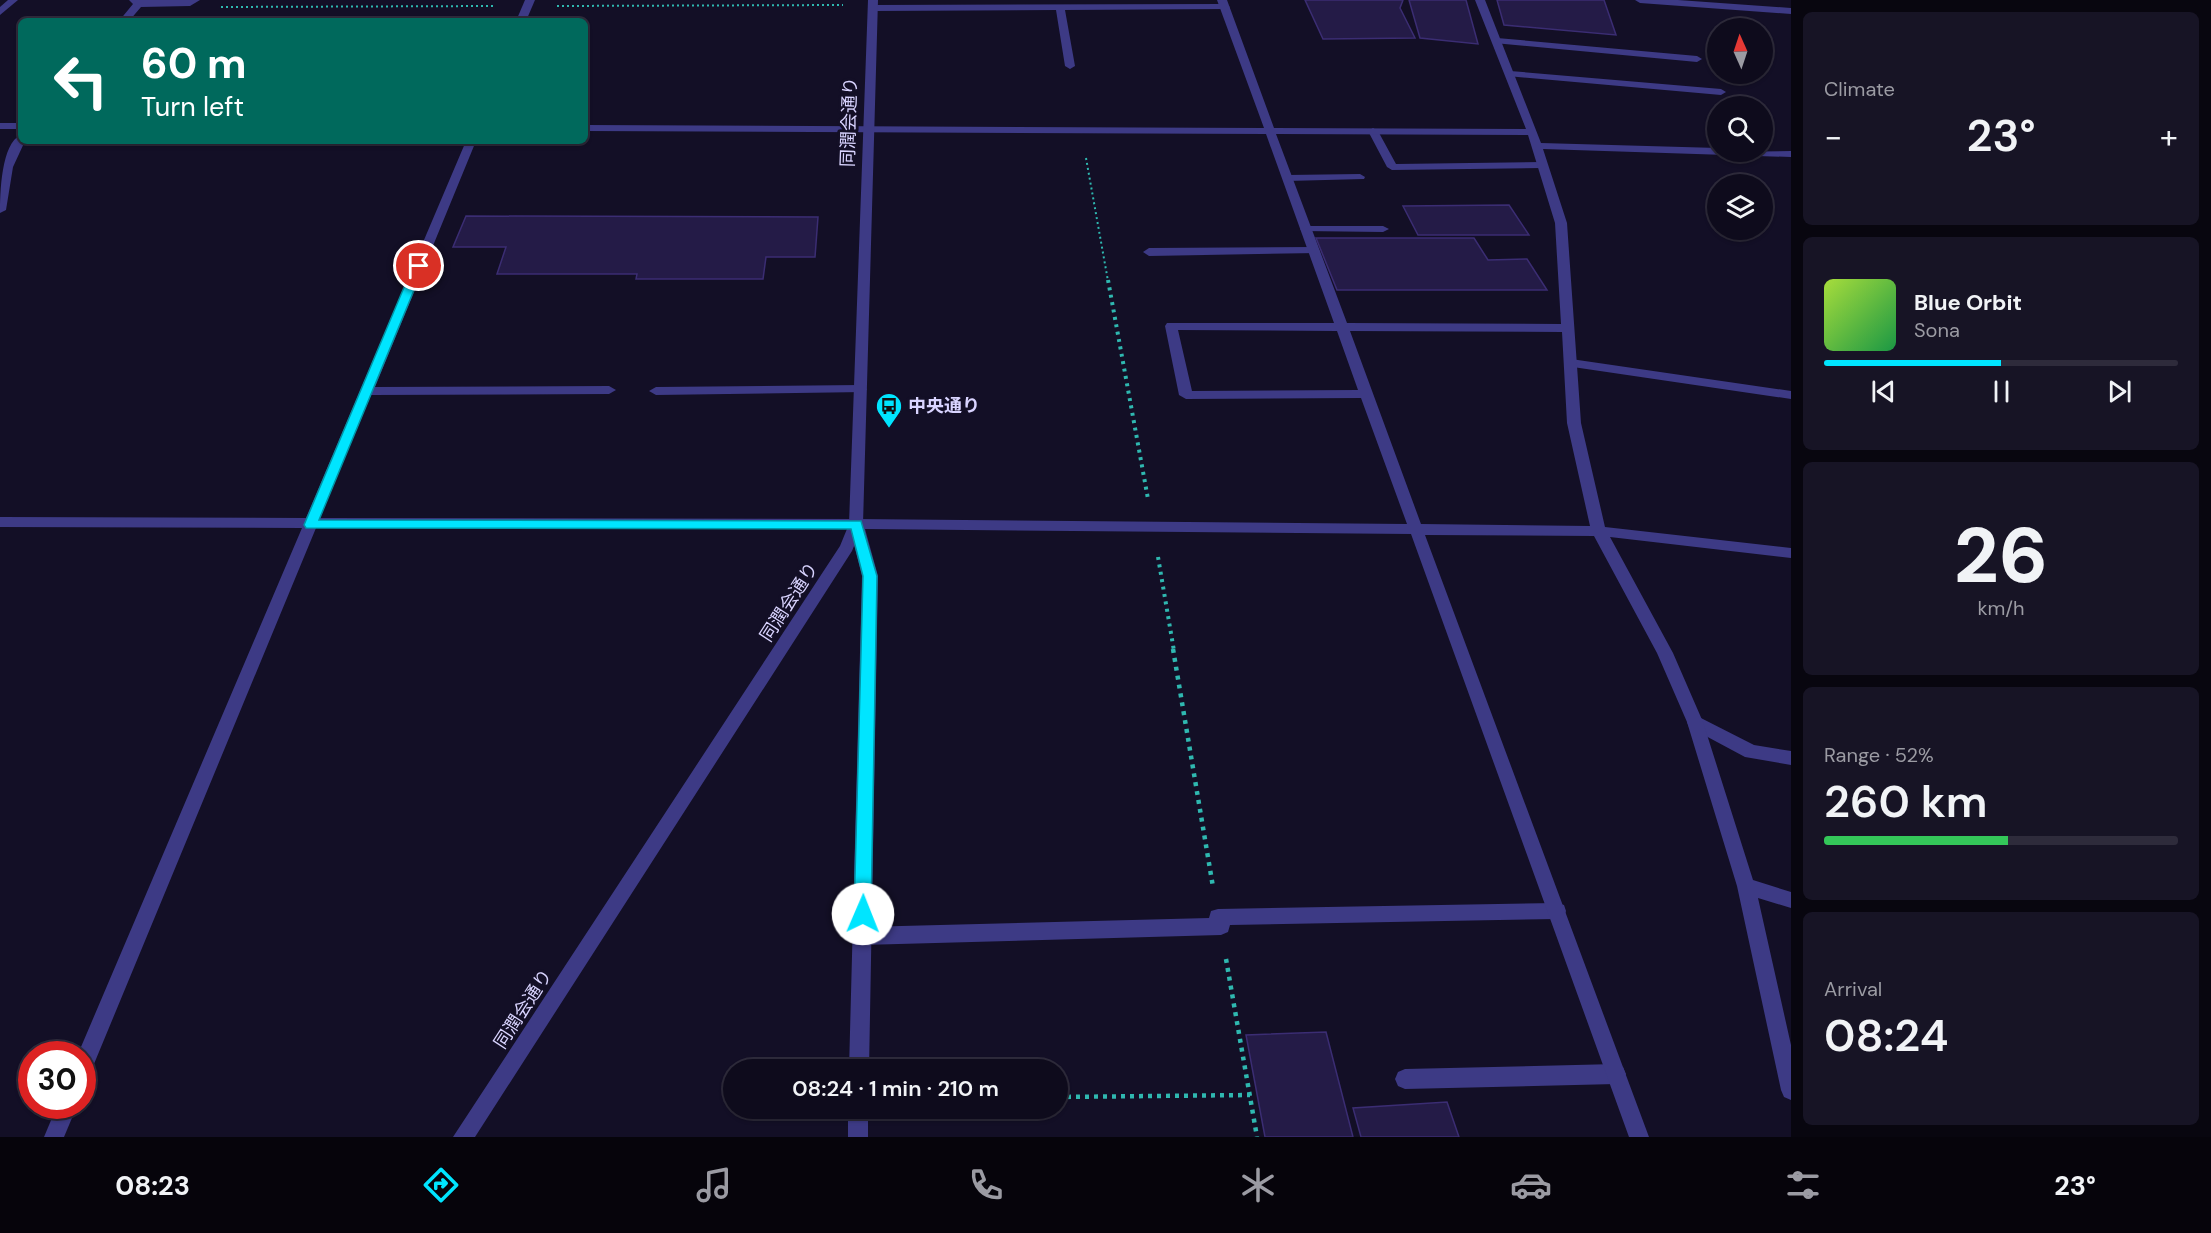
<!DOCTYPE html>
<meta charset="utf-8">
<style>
:root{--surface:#0e0b1c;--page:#171425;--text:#f1f3f6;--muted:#9b9ba3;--line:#2e2b3b;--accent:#00e5ff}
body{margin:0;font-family:"DM Sans","Noto Sans JP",sans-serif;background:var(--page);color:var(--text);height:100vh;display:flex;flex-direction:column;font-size:22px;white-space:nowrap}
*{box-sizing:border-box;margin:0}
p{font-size:20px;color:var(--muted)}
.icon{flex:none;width:33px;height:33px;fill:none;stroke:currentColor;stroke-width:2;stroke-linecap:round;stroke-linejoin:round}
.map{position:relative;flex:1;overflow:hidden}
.sheet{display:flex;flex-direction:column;gap:12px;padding:12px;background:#08060f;width:420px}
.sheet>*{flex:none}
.hud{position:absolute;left:18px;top:18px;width:570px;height:126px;border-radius:9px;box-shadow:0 2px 4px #0004,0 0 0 2px var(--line);background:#00695c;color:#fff;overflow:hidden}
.needle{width:39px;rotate:357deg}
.controls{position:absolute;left:1707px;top:18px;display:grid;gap:12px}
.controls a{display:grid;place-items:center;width:66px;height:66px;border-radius:50%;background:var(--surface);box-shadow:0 2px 4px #0004,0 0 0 2px var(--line);font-size:30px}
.speed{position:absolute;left:18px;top:1041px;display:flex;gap:12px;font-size:30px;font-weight:700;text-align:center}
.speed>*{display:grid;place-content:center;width:78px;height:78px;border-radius:50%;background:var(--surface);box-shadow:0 2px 4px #0004,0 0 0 2px var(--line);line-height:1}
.speed .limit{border:9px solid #d22;background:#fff;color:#111}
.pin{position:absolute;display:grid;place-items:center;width:51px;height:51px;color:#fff;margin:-26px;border:3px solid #fff;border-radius:50%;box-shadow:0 2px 6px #0007}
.me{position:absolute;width:66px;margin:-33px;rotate:1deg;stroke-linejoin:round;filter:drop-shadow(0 0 4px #0008)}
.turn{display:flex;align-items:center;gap:21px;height:126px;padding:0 24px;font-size:27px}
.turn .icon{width:78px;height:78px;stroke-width:2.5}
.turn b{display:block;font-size:42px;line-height:51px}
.big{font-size:45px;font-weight:600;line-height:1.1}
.sheet .card{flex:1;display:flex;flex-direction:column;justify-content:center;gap:9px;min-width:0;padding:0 21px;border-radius:9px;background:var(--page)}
.sheet .dial{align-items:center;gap:0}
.dial b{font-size:78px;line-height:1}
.song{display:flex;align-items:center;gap:18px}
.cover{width:72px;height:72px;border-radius:9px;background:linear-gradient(135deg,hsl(80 70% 55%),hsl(140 70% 35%))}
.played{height:6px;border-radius:3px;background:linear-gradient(90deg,var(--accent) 50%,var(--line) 50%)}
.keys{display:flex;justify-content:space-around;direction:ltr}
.heat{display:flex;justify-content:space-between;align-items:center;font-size:33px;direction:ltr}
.charge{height:9px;border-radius:4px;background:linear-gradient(90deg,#34c759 52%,var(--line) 0)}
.trip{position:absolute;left:723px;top:1059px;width:345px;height:60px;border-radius:30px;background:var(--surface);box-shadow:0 2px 4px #0004,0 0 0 2px var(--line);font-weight:600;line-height:60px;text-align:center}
.dock{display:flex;height:96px;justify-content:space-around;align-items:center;background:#06040b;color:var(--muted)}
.dock .icon{width:42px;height:42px}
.dock .on{color:var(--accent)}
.dock b{font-size:27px;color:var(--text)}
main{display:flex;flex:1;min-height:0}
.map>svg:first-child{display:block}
.building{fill:#241b47;stroke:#3b2d73;stroke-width:1.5}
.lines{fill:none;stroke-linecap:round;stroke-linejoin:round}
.path-far2{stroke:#2fb8b0;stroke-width:2;stroke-dasharray:2 3;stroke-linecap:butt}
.path-far1{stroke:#2fb8b0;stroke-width:4;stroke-dasharray:3 4.5;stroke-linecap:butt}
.path{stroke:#2fb8b0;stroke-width:4.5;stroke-dasharray:4 5;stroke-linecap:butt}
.service{fill:#3d3a85;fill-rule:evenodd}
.minor{fill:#3d3a85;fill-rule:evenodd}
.tertiary{fill:#3d3a85;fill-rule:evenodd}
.route{fill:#00e5ff;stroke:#0095a6;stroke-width:1.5}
.labels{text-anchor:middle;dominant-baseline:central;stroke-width:6;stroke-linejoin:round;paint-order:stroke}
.street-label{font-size:18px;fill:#d9d4ff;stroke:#130f26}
.poi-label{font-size:18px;font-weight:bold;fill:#d9d4ff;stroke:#130f26;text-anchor:start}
</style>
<main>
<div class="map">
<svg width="1791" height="1137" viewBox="0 0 1791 1137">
<rect width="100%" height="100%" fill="#130f26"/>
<g class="building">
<polygon points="1305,0 1403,0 1400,8 1415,38 1323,39"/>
<polygon points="1409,0 1466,0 1478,44 1420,38"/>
<polygon points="1497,0 1604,0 1616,35 1504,25"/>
<polygon points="1509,205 1529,235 1418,235 1403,206"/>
<polygon points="466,216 818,217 815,257 766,257 763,279 636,279 637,274 497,274 506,247 453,247"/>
<polygon points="1316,238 1474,238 1488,260 1527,259 1547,290 1337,290"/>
<polygon points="1326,1032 1353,1137 1265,1137 1246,1035"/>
<polygon points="1447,1102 1459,1137 1361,1137 1353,1108"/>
</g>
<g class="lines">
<g class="path-far2">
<polyline points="557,6 843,5"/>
<polyline points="221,7 495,6"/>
<polyline points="1086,158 1108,281"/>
</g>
<g class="path-far1">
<polyline points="1108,280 1148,499"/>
<polyline points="1158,557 1174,651"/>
</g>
<g class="path">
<polyline points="1173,649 1213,887"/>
<polyline points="1226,959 1257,1137"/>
<polyline points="1058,1097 1250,1095"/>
</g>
<g class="service">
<polygon points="1225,4 1230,7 1228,9 1065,10 1075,66 1070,69 1065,66 1056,10 873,11 868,8 873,5"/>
<polygon points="1497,38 1697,56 1702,59 1697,62 1494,43 1492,41"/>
<polygon points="1510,71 1721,89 1726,92 1721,95 1507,76 1505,74"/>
<polygon points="1373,128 1378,131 1396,164 1542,162 1547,165 1542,168 1392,170 1387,167 1368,131"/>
<polygon points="1360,174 1365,177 1364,179 1287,181 1282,178 1287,175"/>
<polygon points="1306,226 1383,226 1389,229 1383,232 1302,231 1300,229"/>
<polygon points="1314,247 1320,251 1318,253 1149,256 1143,252 1149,248"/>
<polygon points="1571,359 1791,391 1791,399 1566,366 1565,363"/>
<polygon points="1695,715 1754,745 1791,751 1791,765 1745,757 1689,727 1687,722 1689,717"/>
<polygon points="1557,903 1564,905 1566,911 1564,917 1557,919 1230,925 1228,932 1221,935 862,945 855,942 853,936 855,930 862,927 1209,918 1211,911 1218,909"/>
<polygon points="1616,1064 1623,1067 1626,1074 1623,1081 1616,1084 1405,1089 1398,1086 1395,1079 1398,1072 1405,1069"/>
</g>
<g class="minor">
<polygon points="8,0 18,0 0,15 0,7"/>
<polygon points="129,0 200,0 190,6 141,7 129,21 119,21 133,4"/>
<polygon points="525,0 535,0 526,21 516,21"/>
<path d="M1217 0H1227L1274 128 1526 129 1475 0H1485L1541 143 1718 148V152L1791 151V157L1543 149 1567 223 1581 423 1605 527 1791 548V558L1610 537 1673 653 1703 722 1753 880 1791 892V908L1758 898 1791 1045V1100L1784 1097 1781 1090 1737 886 1687 722 1657 653 1594 536 1425 535 1649 1137H1629L1411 534 865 529 878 576 869 1070H849L862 576 850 529 316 528 89 1076 82 1079V1054H78L302 528 0 527V517L306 518 466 141H476L375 387 609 386 616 390 609 394 371 395 320 518 856 519 1407 524 1361 398 1186 399 1179 395 1165 326 1167 323H1334L1266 134 585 131V125L1264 128ZM1276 134 1528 135 1555 223 1561 324 1347 323ZM1178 330 1337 331 1358 390 1192 391ZM1350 331 1562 332 1567 423 1590 526 1421 524Z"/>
<polygon points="1635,0 1678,0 1791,8 1791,14 1640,3"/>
<rect x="0" y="123" width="21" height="6"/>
<path d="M21 135V141H25L13 167 6 210 0 213C0 194 1 143 21 135Z"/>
<polygon points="860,385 867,389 865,392 656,395 649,391 656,387"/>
<polygon points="57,1106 77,1106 64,1137 44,1137"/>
<rect x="848" y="1108" width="20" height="29"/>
</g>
<polygon class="tertiary" points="868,0 878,0 863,524 852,551 475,1137 453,1137 840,546 849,524"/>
</g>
<polygon class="route" points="419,263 424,266 319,520 861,521 877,576 871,914 869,919 863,922 857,919 854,914 863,576 851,529 306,528 304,525 413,266"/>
<defs>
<g id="bus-pin" transform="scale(1.35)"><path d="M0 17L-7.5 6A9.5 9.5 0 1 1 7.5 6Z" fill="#00e5ff" stroke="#130f26"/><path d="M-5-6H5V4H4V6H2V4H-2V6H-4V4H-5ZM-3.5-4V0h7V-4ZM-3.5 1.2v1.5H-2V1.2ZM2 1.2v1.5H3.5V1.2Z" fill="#111"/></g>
</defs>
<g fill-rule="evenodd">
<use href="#bus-pin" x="889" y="406"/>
</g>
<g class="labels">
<g class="street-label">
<text transform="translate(849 122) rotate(-88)">同潤会通り</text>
<text transform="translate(789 602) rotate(-57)">同潤会通り</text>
<text transform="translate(523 1009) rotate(-57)">同潤会通り</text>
</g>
<g class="poi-label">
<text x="908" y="406">中央通り</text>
</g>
</g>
</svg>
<div class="controls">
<a><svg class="needle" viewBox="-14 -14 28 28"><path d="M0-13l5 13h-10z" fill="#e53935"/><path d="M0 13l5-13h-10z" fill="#9b9ba3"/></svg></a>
<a><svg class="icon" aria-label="search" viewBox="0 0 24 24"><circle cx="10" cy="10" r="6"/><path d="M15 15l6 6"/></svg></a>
<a><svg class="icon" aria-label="layers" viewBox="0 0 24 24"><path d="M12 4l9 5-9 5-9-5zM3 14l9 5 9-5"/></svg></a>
</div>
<div class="speed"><div class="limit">30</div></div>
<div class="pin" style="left:419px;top:266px;background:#d93025"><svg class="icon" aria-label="arrive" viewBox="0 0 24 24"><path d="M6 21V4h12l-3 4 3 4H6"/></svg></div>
<svg class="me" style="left:863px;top:914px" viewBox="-20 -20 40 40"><circle r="19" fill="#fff"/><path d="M0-13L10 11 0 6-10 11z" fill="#00e5ff"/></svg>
<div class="trip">08:24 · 1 min · 210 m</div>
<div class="hud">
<div class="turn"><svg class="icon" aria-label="left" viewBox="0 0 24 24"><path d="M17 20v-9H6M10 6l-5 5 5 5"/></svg><div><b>60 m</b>Turn left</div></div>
</div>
</div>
<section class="sheet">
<div class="card"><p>Climate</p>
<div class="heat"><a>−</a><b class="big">23°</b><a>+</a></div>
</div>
<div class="card">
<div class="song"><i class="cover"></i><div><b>Blue Orbit</b><p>Sona</p></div></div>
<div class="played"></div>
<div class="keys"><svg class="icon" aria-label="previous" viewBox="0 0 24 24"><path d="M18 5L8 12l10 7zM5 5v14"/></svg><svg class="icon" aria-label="pause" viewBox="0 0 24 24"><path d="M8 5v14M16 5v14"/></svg><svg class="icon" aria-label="next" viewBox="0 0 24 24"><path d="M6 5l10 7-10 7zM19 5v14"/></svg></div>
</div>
<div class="card dial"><b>26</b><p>km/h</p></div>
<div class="card"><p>Range · 52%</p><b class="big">260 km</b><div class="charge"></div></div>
<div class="card"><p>Arrival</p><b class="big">08:24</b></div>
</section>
</main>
<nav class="dock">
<b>08:23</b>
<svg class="icon on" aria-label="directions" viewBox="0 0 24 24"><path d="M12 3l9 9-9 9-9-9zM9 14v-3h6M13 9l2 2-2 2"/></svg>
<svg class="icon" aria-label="music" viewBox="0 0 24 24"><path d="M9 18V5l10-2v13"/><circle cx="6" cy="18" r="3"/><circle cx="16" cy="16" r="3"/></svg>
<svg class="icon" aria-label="phone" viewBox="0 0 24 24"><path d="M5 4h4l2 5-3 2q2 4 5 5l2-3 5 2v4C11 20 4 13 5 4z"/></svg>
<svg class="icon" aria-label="climate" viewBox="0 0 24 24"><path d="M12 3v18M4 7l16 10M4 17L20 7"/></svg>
<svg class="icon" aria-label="car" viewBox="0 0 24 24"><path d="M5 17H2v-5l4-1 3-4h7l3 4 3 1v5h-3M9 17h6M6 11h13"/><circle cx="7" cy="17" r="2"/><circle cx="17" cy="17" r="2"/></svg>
<svg class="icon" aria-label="filters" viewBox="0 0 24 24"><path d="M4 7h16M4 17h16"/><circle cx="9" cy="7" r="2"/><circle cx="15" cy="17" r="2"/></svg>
<b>23°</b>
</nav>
